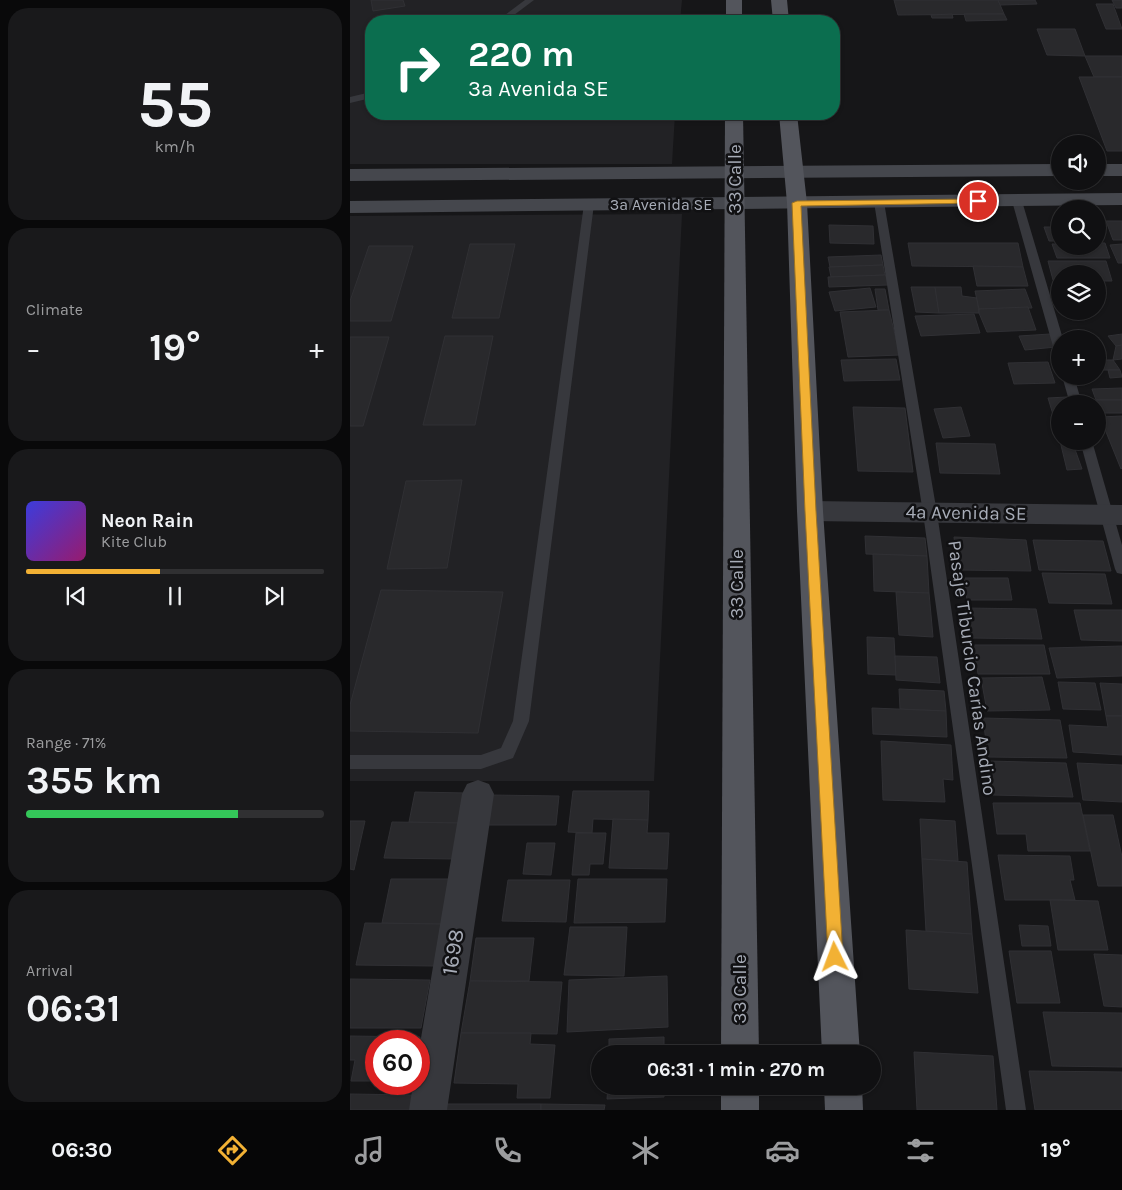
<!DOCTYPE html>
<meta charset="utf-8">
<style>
:root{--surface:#101012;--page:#19191b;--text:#f1f3f6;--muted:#9c9d9f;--line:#303032;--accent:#f2b134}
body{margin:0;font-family:Karla,sans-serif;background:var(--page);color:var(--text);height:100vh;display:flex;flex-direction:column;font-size:19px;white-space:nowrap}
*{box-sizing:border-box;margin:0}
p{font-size:16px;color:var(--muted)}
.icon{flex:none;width:28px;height:28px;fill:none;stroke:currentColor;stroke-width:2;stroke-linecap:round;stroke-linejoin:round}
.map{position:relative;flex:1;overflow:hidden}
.details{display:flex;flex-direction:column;gap:8px;padding:8px;background:#09090a;width:350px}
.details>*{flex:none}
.guide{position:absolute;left:15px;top:15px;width:475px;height:105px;border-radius:20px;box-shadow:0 1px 4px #0004,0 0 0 1px var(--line);background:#0b6e4f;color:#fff;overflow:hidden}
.controls{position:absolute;left:701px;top:135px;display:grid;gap:10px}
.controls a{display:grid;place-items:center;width:55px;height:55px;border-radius:50%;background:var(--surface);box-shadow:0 1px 4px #0004,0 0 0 1px var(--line);font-size:25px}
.speed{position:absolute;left:15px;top:1030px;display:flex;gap:10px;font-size:25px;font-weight:700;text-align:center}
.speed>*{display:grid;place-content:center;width:65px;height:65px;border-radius:50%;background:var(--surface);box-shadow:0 1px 4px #0004,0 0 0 1px var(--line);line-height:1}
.speed .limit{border:8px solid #d22;background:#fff;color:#111}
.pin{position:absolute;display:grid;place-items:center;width:42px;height:42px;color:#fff;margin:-21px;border:2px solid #fff;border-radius:50%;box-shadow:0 1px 5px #0007}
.me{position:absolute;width:55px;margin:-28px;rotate:357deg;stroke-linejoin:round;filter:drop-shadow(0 0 4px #0008)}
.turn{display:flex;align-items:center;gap:18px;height:105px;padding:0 20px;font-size:22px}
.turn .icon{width:65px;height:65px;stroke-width:2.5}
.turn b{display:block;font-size:35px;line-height:42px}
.big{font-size:38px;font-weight:700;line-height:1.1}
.details .card{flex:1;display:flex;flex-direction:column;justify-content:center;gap:8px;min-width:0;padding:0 18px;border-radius:20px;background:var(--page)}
.details .dial{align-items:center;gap:0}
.dial b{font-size:65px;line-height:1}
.song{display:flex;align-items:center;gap:15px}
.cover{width:60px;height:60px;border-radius:8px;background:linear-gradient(135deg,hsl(240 70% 55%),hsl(320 70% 35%))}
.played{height:5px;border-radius:2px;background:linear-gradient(90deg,var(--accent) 45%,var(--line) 45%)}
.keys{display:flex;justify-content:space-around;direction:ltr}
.heat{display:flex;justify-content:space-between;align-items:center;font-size:28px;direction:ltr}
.charge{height:8px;border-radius:4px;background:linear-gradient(90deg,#34c759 71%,var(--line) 0)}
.trip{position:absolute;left:241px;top:1045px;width:290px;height:50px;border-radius:25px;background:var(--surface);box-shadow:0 1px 4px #0004,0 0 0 1px var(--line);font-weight:700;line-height:50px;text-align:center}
.menu{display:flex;height:80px;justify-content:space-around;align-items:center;background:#060607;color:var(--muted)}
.menu .icon{width:35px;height:35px}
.menu .on{color:var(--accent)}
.menu b{font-size:22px;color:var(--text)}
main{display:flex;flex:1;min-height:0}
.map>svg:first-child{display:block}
.built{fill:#222225}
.building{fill:#29292c;stroke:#303034}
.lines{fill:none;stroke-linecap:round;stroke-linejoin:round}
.lane{fill:#37383d;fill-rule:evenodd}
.street{fill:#37383d;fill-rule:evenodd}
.secondary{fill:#45474d;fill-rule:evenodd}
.primary{fill:#53555c;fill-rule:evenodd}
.route{fill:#f2b134;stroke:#9d7322}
.labels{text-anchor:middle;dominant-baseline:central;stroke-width:5;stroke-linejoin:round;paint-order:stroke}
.far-street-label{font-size:16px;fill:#a8adb8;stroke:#111113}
.street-label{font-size:19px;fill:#a8adb8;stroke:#111113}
.near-street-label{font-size:22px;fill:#a8adb8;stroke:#111113}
</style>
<main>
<section class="details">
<div class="card dial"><b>55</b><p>km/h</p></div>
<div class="card"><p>Climate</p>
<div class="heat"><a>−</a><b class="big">19°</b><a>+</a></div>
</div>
<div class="card">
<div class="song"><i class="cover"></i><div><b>Neon Rain</b><p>Kite Club</p></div></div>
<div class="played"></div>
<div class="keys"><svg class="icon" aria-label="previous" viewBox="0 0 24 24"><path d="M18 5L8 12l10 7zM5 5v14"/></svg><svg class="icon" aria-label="pause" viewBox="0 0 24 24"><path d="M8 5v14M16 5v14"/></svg><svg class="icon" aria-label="next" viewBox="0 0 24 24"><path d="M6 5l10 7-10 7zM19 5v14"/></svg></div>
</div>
<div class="card"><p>Range · 71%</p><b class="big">355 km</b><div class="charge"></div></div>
<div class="card"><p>Arrival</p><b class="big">06:31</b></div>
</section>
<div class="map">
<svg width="772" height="1110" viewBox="0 0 772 1110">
<rect width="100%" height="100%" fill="#161618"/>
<g class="built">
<polygon points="0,0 332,0 330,21 21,21 21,114 325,114 322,164 0,164"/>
<polygon points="332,214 304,781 0,781 0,216"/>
</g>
<g class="building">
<polygon points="21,0 53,0 55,6 23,11"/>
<polygon points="544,0 648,0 654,14 548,15"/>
<polygon points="648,0 685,0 687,4 650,5"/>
<polygon points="762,0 772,0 772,8 766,8"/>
<polygon points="746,4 763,4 772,29 756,29"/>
<polygon points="602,14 603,18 582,18 581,15"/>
<polygon points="614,14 654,14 657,20 616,21"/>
<polygon points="687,29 725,29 735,56 697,55"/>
<polygon points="735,56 772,56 772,77 744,77"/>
<polygon points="729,77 772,77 772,151 757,151"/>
<polygon points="756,221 772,221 772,240 763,240"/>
<polygon points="479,225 523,226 524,244 480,243"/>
<polygon points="694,227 710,227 710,241 699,241"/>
<polygon points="558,243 668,243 673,267 562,266"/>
<polygon points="748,243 755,243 760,258 707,258 702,244 710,244 710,246 748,246"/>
<polygon points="120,244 165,244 149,318 102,318"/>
<polygon points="772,244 772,263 768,263 760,245"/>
<polygon points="19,246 63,246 41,321 0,321 0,301"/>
<polygon points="531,255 533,265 480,267 478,257"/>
<polygon points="698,261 756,261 762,281 748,281 748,274 710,274 710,280 703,280"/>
<polygon points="533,265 535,275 481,277 479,267"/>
<polygon points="623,266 673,267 678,286 627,286"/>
<polygon points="536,275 538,285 479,287 478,277"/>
<polygon points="561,287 585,287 589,313 566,312"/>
<polygon points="585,287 611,287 612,296 627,298 629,313 589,313"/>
<polygon points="520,288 526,307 485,311 479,292"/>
<polygon points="525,289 535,289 539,310 528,310"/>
<polygon points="675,289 682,308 629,309 625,291"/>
<polygon points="678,307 686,330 637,332 629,313 629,309"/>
<polygon points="539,310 550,355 498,357 490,312"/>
<polygon points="624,314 630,333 571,336 565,316"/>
<polygon points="700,334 706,347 675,350 669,336"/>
<polygon points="772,334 772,345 766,346 758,336"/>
<polygon points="95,336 143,336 125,425 73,425"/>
<polygon points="0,337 39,337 13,426 0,426"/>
<polygon points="772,345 772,359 763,360 766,346"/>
<polygon points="546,359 550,380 494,381 491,360"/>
<polygon points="749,360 763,360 770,370 752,370"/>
<polygon points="698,362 705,383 664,384 658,363"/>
<polygon points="758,370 770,370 772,377 760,378"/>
<polygon points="772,388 772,400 746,400 742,389"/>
<polygon points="717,397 718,404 710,404 710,431 708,431 698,398"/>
<polygon points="746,400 772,400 772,413 749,413"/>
<polygon points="503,407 555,408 563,472 508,471"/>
<polygon points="611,407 620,436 593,438 584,409"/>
<polygon points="772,416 772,468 771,469 750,417"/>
<polygon points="710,441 722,441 732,469 717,470"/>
<polygon points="586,443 645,444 650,474 590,473"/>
<polygon points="112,480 97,568 37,569 56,481"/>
<polygon points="515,536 575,538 577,556 516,554"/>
<polygon points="604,537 676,540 681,571 608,570"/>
<polygon points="683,540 753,541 761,571 689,570"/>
<polygon points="523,554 577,556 579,593 524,591"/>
<polygon points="692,573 755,574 762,604 699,603"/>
<polygon points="614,578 658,578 662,600 617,600"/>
<polygon points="31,590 153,592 128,733 0,731 0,705"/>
<polygon points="546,592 579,593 583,637 549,635"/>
<polygon points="616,608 686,609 692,639 621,638"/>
<polygon points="724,610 772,610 772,641 731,640"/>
<polygon points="517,637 544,638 546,675 518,674"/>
<polygon points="623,645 694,645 700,674 628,674"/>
<polygon points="772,646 772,676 707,678 699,648"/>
<polygon points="545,656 587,657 590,683 546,680"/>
<polygon points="692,677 700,710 637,711 631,678"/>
<polygon points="708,682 745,683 751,710 713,709"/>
<polygon points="750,683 772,684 772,716 756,716"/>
<polygon points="549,689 594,691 596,711 550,709"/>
<polygon points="522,708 596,711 597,737 523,734"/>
<polygon points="756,716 772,716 772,755 723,752 719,725 758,727"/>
<polygon points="633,718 710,720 717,758 638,757"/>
<polygon points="531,741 601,745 603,780 593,779 595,802 533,800"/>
<polygon points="638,761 716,763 723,797 643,795"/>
<polygon points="727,763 772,765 772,802 733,800"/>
<polygon points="223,791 299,791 298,820 243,819 242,833 218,832"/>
<polygon points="65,792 117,793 112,823 59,822"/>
<polygon points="140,795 209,796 206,825 134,825"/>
<polygon points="643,803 730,803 740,851 678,851 676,834 647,834"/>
<polygon points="733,815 763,815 772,857 772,886 748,886"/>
<polygon points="263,819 298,820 297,833 319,833 317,869 259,868"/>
<polygon points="570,819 605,821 608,861 572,859"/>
<polygon points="0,821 15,821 4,870 0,869"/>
<polygon points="42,822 112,823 106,859 34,858"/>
<polygon points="226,833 256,833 253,864 240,864 239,875 222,875"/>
<polygon points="177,843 205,843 201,875 173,874"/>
<polygon points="648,855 720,856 724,880 720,880 725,900 655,900"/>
<polygon points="572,859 617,862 622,934 576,931"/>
<polygon points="41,879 99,879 91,924 32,923"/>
<polygon points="228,879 317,879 315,922 224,923"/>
<polygon points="158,880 220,880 216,922 152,921"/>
<polygon points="700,900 748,901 758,950 708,950"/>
<polygon points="15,923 91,924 84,966 6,965"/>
<polygon points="669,925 698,926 701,946 672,946"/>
<polygon points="220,927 277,927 274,976 214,975"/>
<polygon points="556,930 622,934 628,993 559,989"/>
<polygon points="126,938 184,938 179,981 120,981"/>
<polygon points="659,951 701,951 710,1003 667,1003"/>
<polygon points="744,954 772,955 772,1007 754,1006"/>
<polygon points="317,976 318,1027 217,1032 219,980"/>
<polygon points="0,979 80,980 71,1028 0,1028"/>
<polygon points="120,981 212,982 207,1034 111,1033"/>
<polygon points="693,1012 772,1013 772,1067 702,1066"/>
<polygon points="111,1033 181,1033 180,1044 205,1045 200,1098 167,1098 168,1084 104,1083"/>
<polygon points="0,1036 70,1037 69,1044 69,1041 26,1041 26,1081 1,1081 5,1060 0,1060"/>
<polygon points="314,1037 314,1054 259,1054 259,1039"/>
<polygon points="564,1052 643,1056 647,1110 567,1110"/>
<polygon points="679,1071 772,1072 772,1110 685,1110"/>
<polygon points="258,1086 314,1086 314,1097 257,1099"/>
<polygon points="0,1094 64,1095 62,1110 0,1110"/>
<polygon points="94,1104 191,1104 191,1110 93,1110"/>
<polygon points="191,1104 255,1105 254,1110 191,1110"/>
</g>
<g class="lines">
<g class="lane">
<polygon points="175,0 184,0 156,21 147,21"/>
<polygon points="21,92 21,98 0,103 0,97"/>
<polygon points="667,198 672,201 713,339 710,339 710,354 704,350 662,201"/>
<polygon points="529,199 534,202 587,513 676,1110 656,1110 573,513 524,202"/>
<polygon points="239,201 244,204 179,721 163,758 131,769 0,769 0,755 131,755 151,748 163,721 234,204"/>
<polygon points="712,376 724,376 732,404 720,404"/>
<polygon points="730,441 742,441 772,545 772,574 767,573 765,569"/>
</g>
<g class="street">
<polygon points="460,501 772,505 772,525 460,521 451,518 447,511 451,504"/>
<polygon points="128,780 139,784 144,794 97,1110 59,1110 63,1084 69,1084 69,1050 112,794 117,784"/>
</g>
<g class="secondary">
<polygon points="710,164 710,176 0,181 0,169"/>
<rect x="748" y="164" width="24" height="12"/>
<polygon points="772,193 772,205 0,213 0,201"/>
</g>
<g class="primary">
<rect x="376" y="0" width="16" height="21"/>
<polygon points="421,0 437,0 439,21 423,21"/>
<polygon points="375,114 393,114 409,1054 371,1054"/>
<polygon points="429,114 447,114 457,203 473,511 510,1054 472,1054 447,511 437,203"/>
<rect x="371" y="1086" width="38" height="24"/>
<polygon points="474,1086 512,1086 513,1110 475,1110"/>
</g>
</g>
<polygon class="route" points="628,199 632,201 630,203 451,206 466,511 493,957 491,962 485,964 480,962 478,957 455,511 442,203 447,201"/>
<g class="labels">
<g class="far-street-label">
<text x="311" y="204">3a Avenida SE</text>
</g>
<g class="street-label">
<text transform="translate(385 179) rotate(-90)">33 Calle</text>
<text transform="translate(616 513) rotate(1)">4a Avenida SE</text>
<text transform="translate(387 584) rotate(-90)">33 Calle</text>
<text transform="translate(622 668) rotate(82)">Pasaje Tiburcio Carías Andino</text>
<text transform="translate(390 989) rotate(-90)">33 Calle</text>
</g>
<g class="near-street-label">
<text transform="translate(103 952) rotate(-81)">1698</text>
</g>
</g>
</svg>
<div class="controls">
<a><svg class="icon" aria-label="sound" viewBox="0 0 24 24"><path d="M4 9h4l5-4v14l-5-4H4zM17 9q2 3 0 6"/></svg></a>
<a><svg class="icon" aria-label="search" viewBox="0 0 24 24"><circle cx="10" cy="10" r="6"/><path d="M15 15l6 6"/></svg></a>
<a><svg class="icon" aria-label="layers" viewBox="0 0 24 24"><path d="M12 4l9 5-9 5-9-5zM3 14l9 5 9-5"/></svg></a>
<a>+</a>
<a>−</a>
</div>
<div class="speed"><div class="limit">60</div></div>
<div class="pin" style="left:628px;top:201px;background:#d93025"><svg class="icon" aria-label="arrive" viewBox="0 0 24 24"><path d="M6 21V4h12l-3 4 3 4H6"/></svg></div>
<svg class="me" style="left:485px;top:957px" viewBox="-20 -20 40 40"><path d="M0-17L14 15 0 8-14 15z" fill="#f2b134" stroke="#fff" stroke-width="4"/></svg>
<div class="trip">06:31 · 1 min · 270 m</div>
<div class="guide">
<div class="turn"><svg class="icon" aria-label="right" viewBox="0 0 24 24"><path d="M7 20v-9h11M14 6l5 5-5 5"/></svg><div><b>220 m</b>3a Avenida SE</div></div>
</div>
</div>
</main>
<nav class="menu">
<b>06:30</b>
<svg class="icon on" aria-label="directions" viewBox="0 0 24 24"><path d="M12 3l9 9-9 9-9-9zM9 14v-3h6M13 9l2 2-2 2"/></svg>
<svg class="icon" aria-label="music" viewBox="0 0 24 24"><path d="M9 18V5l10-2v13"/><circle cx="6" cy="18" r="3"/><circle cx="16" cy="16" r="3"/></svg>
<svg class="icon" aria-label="phone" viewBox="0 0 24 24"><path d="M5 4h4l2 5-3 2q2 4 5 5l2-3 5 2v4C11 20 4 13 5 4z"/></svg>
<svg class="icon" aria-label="climate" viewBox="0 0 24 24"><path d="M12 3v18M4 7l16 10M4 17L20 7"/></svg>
<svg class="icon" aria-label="car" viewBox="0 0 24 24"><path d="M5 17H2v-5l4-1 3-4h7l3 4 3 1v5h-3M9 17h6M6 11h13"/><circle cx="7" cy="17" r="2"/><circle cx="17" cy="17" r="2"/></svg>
<svg class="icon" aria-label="filters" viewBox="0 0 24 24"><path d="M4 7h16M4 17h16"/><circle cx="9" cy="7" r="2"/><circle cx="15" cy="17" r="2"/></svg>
<b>19°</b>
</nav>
